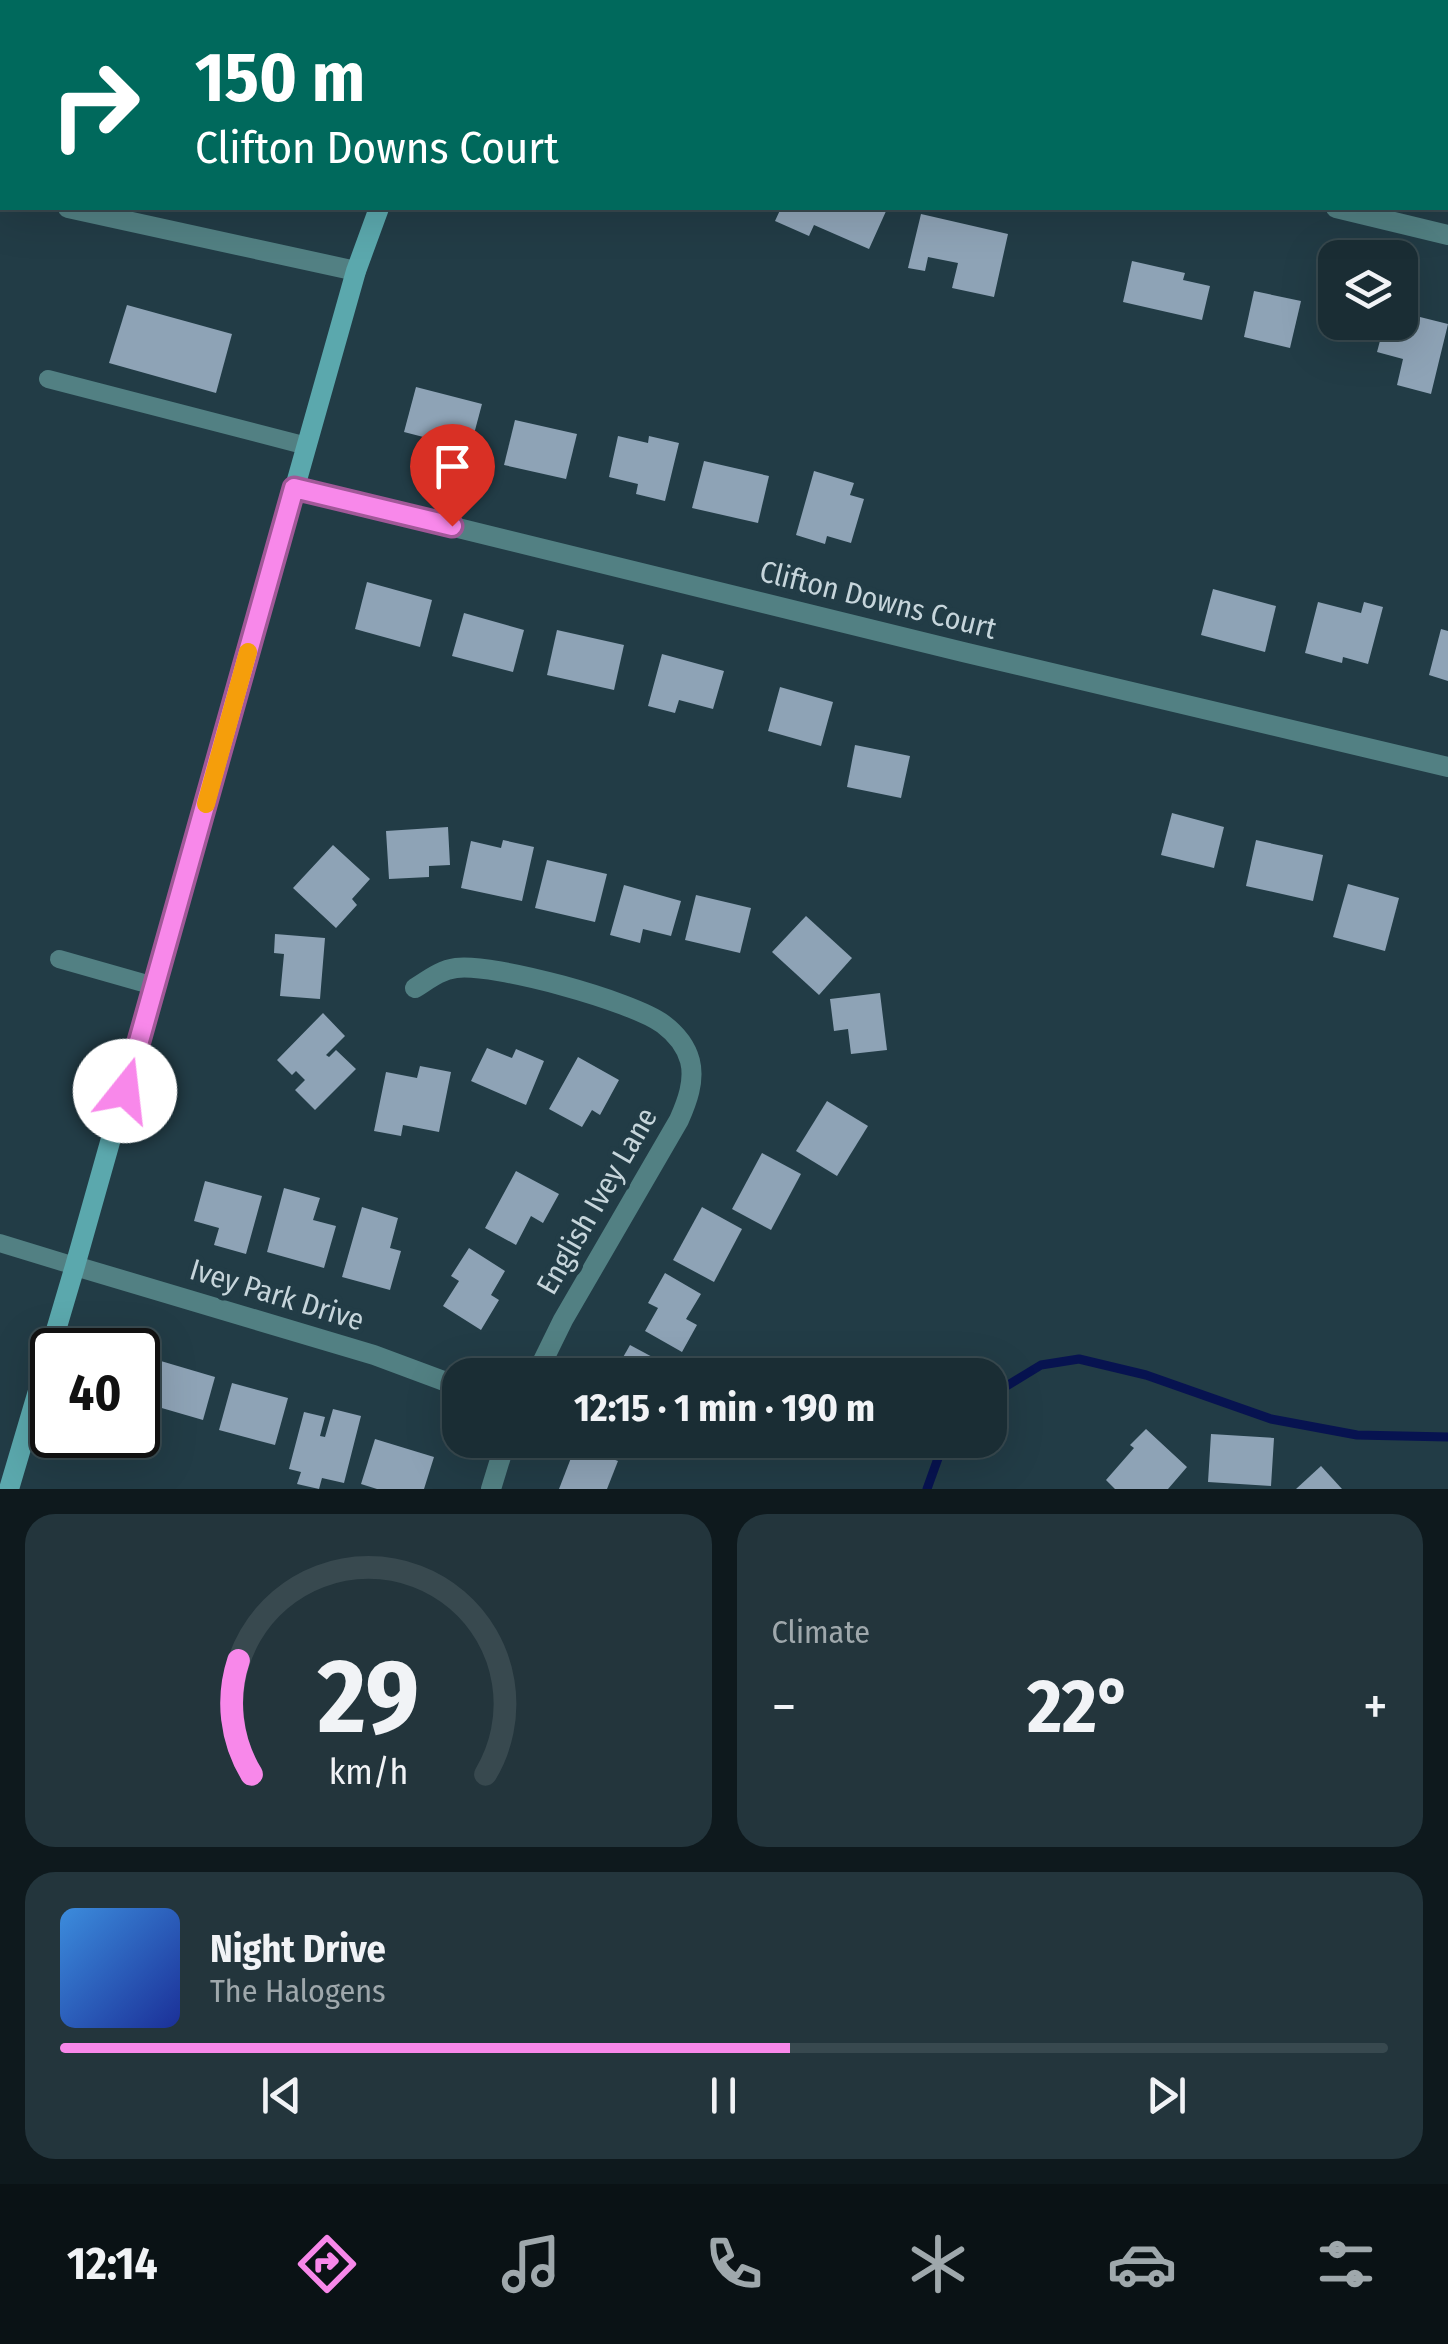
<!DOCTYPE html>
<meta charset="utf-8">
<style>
:root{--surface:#1a2d34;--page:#23353c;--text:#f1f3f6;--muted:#9fa8ac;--line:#38494f;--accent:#f888ea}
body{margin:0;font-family:"Fira Sans Condensed",sans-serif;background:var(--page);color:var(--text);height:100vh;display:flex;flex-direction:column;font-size:38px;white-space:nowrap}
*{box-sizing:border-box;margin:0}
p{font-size:32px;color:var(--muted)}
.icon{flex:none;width:55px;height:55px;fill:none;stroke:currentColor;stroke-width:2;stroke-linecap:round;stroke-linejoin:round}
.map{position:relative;height:1489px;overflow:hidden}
.drawer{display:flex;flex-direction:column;gap:25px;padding:25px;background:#0e191d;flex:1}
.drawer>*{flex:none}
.guide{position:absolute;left:0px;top:0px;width:1450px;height:210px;box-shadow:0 10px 40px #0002,0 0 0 2px var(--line);background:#00695c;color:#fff;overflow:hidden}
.fabs{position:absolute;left:1318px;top:240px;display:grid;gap:20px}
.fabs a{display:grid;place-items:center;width:100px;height:100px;border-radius:20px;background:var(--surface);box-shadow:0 10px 40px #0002,0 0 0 2px var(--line);font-size:50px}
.speed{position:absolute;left:30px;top:1328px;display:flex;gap:20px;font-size:50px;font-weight:700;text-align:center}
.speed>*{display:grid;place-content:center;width:130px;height:130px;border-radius:50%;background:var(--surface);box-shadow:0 10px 40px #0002,0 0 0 2px var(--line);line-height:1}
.speed .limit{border:5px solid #111;border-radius:15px;background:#fff;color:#111}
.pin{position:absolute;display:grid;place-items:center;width:85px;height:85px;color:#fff;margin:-102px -42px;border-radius:50% 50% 50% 0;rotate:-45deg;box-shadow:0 0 10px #0007}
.pin .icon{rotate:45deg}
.me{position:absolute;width:110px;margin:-55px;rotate:16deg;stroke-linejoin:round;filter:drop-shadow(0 0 8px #0008)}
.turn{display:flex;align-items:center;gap:35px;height:210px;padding:0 30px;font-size:45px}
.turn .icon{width:130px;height:130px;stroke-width:2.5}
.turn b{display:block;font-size:70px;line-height:85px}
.big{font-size:75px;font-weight:700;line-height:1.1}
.drawer .widget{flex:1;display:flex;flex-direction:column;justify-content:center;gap:15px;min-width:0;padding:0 35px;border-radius:30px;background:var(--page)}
.drawer .dial{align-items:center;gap:0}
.dial svg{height:260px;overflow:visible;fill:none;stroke:var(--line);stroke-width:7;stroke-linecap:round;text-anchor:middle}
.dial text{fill:var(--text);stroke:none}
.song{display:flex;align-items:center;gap:30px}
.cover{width:120px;height:120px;border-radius:15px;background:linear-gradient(135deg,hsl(210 70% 55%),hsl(230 70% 35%))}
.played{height:10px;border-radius:5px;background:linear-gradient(90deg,var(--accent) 55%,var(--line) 55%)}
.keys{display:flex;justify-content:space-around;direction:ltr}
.heat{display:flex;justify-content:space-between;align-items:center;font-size:55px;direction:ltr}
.drawer .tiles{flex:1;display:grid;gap:25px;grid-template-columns:1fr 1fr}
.widget:last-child{grid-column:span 2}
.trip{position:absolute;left:442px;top:1358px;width:565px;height:100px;border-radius:30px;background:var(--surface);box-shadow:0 10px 40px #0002,0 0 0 2px var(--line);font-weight:700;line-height:100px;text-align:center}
.dock{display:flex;height:160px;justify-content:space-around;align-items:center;background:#0a1215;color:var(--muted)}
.dock .icon{width:70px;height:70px}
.dock .active{color:var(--accent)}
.dock b{font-size:45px;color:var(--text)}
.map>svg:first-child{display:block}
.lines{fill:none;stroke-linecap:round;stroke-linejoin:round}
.stream{stroke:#071350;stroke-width:9}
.building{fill:#8ea3b6}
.lane{stroke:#528083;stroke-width:18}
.street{stroke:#528083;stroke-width:20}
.secondary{stroke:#5ba8ad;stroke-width:20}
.route-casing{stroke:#a15898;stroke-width:25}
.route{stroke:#f888ea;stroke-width:18}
.slow{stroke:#f59e0b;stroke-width:18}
.labels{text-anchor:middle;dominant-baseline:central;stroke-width:10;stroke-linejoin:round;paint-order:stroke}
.street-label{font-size:30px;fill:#c6d5db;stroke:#223c46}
</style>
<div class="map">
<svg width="1448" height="1489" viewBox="0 0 1448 1489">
<rect width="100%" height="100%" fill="#223c46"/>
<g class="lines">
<g class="stream">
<polyline points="990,1396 1041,1365 1079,1359 1146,1375 1271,1419 1357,1435 1448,1437"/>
<polyline points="927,1489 941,1450 950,1440"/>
</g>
</g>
<g class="building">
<polygon points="781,208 884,208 887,209 869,249 814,225 809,236 775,221"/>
<polygon points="921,214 1008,234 994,297 952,288 958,263 928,257 925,271 908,268"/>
<polygon points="1132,261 1185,273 1183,280 1210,286 1202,320 1123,302"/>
<polygon points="1254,291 1301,301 1290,348 1244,337"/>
<polygon points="127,305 232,334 216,393 109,363"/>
<polygon points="1400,312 1448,324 1431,394 1397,385 1403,359 1377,352 1385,322 1400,322"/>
<polygon points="416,387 482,404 470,449 404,432"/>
<polygon points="515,420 577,434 566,479 504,465"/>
<polygon points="618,436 648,443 649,436 679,443 665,501 636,494 638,484 609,477"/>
<polygon points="704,461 769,476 758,523 692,508"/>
<polygon points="814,471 854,483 850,495 864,499 851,543 827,536 825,544 796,535"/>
<polygon points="367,582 432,600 420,647 355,629"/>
<polygon points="1213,589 1276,606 1265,652 1201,635"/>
<polygon points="1318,602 1361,613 1364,602 1383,607 1368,664 1343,657 1342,663 1305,653"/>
<polygon points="464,613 524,630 513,672 452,656"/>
<polygon points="1441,629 1448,631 1448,681 1429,675"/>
<polygon points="557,630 624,645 614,690 547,675"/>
<polygon points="662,654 724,671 713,709 679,700 675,713 648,706"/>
<polygon points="780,687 833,702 821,746 768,731"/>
<polygon points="855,745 910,756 901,798 847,787"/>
<polygon points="1172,813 1224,827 1214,868 1161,855"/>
<polygon points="448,827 450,865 429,866 429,877 389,879 386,831"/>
<polygon points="503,840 534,847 522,901 461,888 471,841 501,848"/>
<polygon points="1256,840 1323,855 1313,901 1246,886"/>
<polygon points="333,845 370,879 352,899 357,905 336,928 293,888"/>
<polygon points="547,860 607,874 595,922 535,908"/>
<polygon points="1348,884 1399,898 1385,951 1333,937"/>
<polygon points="624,885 681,901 671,936 643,929 640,943 610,935"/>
<polygon points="696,895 751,908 740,953 685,940"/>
<polygon points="806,916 852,958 819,995 772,952"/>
<polygon points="275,934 325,938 320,999 280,996 284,954 274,953"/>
<polygon points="880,993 887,1050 851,1054 848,1029 834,1031 830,999"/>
<polygon points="323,1013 345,1036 326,1055 329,1057 336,1050 356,1069 315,1110 295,1090 305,1080 296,1071 292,1075 277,1060"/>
<polygon points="487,1048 512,1058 516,1049 544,1061 526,1105 471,1081"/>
<polygon points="578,1057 619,1080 600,1115 592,1110 582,1127 549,1109"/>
<polygon points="420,1066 451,1072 439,1132 403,1125 401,1136 374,1131 386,1072 417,1078"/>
<polygon points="827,1101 868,1126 837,1176 796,1151"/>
<polygon points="762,1153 801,1174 771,1230 732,1209"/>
<polygon points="516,1171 559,1194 543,1223 531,1216 516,1245 485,1228"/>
<polygon points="205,1181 262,1196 246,1254 214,1245 219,1228 194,1221"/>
<polygon points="284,1188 320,1198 313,1220 336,1226 324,1268 267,1252"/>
<polygon points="362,1207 398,1218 390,1248 401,1251 390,1290 342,1277"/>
<polygon points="702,1207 742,1229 714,1282 673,1260"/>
<polygon points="469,1248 505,1271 491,1295 499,1300 481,1330 443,1306 459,1281 451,1276"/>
<polygon points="665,1273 701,1294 686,1319 697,1325 682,1352 645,1331 658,1308 648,1303"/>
<polygon points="630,1345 671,1367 667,1375 613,1375"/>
<polygon points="154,1359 215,1377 203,1420 141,1402"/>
<polygon points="232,1383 288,1398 275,1445 219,1430"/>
<polygon points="333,1409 361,1416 344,1483 322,1478 319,1489 297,1484 301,1472 289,1469 304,1412 325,1417 320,1436 325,1437"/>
<polygon points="1146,1429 1187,1467 1168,1489 1115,1489 1106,1480 1134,1448 1130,1445"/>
<polygon points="1211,1434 1274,1438 1271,1486 1208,1482"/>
<polygon points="375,1439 434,1457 424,1489 377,1489 361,1484"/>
<polygon points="576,1445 618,1461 607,1489 559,1489"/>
<polygon points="1321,1466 1342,1489 1296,1489"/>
</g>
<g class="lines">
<g class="lane">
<polyline points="48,379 307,446"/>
<polyline points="59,959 154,986"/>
<polyline points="0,1243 75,1266"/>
</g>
<g class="street">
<polyline points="589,0 594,2"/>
<polyline points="14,2 14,0"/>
<polyline points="0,52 2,43"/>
<polyline points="0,170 2,172"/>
<polyline points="68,208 356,271"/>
<polyline points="1336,208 1448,235"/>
<polyline points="295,488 963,652 1448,767"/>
<path d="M415 988C428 980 440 970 456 968 494 963 632 1001 663 1024 675 1033 686 1046 690 1061 695 1081 687 1102 679 1120L563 1320 536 1375"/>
<polyline points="75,1266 374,1355 460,1387"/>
<polyline points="491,1489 506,1440"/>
</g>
<g class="secondary">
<polyline points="478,2 479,0"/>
<polyline points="9,1489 75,1266 356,271 379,208"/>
</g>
</g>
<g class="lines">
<g class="route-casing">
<polyline id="route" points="125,1091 294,488 452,526"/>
</g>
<use href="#route" class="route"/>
<polyline class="slow" points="206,804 248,652"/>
</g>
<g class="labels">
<g class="street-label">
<text transform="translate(878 600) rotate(14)">Clifton Downs Court</text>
<text transform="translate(597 1201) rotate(-60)">English Ivey Lane</text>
<text transform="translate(277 1295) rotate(17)">Ivey Park Drive</text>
</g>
</g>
</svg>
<div class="fabs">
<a><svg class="icon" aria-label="layers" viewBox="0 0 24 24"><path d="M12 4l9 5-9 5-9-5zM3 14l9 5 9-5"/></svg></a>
</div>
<div class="speed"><div class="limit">40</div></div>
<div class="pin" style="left:452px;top:526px;background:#d93025"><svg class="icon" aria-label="arrive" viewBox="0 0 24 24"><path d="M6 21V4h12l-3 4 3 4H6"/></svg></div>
<svg class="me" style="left:125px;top:1091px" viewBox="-20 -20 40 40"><circle r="19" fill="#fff"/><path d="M0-13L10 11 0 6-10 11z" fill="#f888ea"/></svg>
<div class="trip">12:15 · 1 min · 190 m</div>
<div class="guide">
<div class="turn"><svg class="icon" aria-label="right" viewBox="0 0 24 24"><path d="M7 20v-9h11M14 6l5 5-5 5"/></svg><div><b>150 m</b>Clifton Downs Court</div></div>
</div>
</div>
<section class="drawer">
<div class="tiles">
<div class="widget dial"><svg viewBox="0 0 100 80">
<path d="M14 69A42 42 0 1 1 86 69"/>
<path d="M14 69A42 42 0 0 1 10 34" stroke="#f888ea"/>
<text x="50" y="56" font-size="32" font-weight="700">29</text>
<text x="50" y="72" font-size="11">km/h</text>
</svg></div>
<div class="widget"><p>Climate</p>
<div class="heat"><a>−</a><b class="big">22°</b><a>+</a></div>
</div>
<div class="widget">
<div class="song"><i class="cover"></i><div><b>Night Drive</b><p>The Halogens</p></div></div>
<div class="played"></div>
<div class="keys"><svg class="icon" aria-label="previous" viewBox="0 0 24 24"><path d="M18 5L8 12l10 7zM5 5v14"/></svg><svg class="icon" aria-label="pause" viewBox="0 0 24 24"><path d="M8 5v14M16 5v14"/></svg><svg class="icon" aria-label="next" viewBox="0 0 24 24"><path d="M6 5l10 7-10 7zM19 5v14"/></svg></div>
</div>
</div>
</section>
<nav class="dock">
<b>12:14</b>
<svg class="icon active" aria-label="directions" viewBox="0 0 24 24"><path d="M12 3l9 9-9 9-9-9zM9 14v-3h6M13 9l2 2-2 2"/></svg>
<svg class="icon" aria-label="music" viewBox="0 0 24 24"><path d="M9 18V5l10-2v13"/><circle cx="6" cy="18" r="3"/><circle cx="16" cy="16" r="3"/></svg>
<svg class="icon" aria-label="phone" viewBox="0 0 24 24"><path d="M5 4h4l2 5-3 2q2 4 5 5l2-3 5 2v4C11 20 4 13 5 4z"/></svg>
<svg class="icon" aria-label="climate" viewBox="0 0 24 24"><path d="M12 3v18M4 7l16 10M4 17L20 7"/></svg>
<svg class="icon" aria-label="car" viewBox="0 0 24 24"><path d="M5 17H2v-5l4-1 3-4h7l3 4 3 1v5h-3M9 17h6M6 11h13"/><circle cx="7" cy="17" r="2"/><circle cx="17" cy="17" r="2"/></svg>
<svg class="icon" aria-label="filters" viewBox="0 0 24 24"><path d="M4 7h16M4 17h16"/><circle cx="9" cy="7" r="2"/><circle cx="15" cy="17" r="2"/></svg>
</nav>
